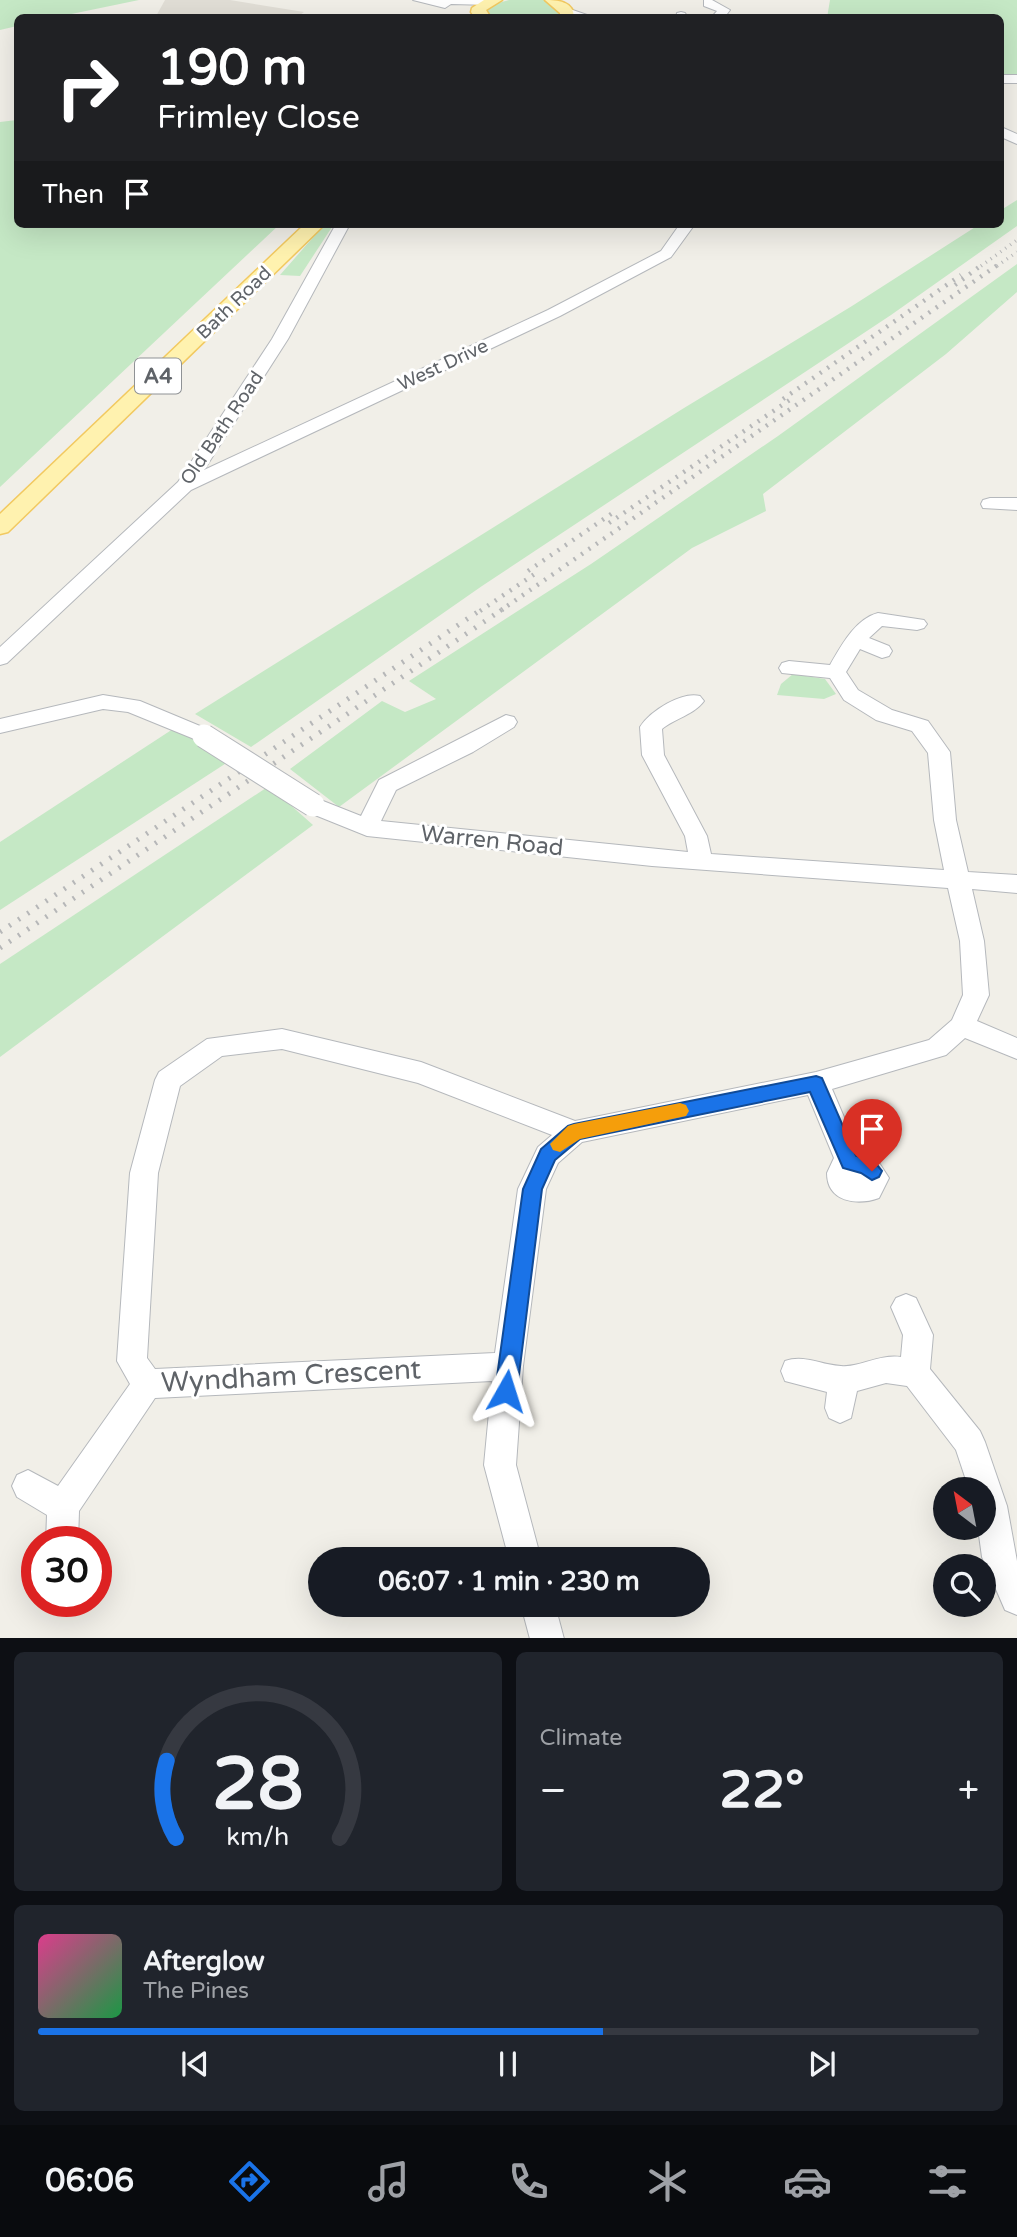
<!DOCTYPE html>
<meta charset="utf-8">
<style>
:root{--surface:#171b24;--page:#20242c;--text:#f1f3f6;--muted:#9ea1a6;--line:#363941;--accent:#1a73e8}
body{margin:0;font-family:"Varela Round",sans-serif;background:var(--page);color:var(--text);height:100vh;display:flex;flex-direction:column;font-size:26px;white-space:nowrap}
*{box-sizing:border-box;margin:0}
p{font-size:23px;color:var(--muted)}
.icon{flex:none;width:38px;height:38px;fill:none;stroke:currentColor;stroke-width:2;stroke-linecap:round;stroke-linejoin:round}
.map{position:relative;height:1638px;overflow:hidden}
.details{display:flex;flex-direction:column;gap:14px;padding:14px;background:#0d0f14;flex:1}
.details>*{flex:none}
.banner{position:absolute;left:14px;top:14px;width:990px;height:214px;border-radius:10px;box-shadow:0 7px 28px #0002;background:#202124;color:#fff;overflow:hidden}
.needle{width:46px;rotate:328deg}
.tools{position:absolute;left:933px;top:1477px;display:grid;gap:14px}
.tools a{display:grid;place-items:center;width:63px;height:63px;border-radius:50%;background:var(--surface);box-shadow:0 7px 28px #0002;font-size:35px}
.speed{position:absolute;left:21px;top:1526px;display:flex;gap:14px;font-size:35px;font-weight:700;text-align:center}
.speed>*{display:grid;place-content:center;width:91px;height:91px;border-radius:50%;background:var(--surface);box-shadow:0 7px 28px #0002;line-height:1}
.speed .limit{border:10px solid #d22;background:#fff;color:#111}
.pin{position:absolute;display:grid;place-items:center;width:60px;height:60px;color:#fff;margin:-72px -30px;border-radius:50% 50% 50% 0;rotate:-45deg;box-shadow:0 0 7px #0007}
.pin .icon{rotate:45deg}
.me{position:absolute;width:77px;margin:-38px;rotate:6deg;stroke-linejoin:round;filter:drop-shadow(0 0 5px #0008)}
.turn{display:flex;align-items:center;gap:24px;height:147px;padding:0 28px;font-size:32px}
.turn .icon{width:91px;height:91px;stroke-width:2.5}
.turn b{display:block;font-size:49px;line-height:60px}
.then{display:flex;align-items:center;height:66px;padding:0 28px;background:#0003;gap:14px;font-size:26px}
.big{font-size:52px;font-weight:700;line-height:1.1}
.details .tile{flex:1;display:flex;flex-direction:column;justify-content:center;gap:10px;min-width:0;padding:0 24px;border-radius:10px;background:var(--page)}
.details .dial{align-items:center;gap:0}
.dial svg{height:182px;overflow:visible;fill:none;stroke:var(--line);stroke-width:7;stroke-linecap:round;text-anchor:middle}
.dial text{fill:var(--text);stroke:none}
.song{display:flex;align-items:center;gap:21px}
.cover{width:84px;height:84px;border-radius:10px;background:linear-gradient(135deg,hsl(330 70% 55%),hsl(140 70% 35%))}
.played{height:7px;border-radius:4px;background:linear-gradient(90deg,var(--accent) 60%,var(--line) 60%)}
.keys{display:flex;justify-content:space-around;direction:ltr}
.heat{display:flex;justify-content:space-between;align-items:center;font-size:38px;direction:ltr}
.details .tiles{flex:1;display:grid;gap:14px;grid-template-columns:1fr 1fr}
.tile:last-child{grid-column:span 2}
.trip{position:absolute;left:308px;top:1547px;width:402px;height:70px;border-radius:35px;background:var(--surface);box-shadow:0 7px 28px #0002;font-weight:700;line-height:70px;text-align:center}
.menu{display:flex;height:112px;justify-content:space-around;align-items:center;background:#090b0e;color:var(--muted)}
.menu .icon{width:49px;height:49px}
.menu .on{color:var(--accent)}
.menu b{font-size:32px;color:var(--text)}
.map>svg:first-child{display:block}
.education{fill:#e1ded6}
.green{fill:#c5e8c5}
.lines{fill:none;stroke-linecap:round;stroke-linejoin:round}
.minor-casing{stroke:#b5b8bc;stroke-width:2}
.major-casing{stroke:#f2c960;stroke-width:3}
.minor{fill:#fff;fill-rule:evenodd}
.major{fill:#fff2af;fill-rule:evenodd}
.rail-far2{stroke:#b6b7b8;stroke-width:3.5;stroke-dasharray:1 5;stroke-linecap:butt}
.rail-far1{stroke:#b6b7b8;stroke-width:4.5;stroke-dasharray:2 7;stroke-linecap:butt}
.rail{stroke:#b6b7b8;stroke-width:5;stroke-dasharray:2 9;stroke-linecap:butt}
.minor-bridge-casing{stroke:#b5b8bc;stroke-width:25;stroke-linecap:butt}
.minor-bridge{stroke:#fff;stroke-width:23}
.route{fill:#1a73e8;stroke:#114b97;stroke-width:2}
.slow{fill:#f59e0b}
.labels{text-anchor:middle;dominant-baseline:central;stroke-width:6;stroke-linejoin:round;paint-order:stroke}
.far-street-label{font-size:19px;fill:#5f6368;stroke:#fff}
.shield{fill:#fff;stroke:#8f9295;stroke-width:2}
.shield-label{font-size:21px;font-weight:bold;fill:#5f6368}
.street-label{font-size:23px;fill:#5f6368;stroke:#fff}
.near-street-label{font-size:28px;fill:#5f6368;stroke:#fff}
</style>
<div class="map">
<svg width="1017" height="1639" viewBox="0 0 1017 1639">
<rect width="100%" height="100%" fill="#f1efe8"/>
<polygon class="education" points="165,0 230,0 304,12 296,18 155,18"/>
<g class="green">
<polygon points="0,0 139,0 57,17 18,18 17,26 0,30"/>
<polygon points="509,0 544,0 562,14 560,18 491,17 485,13 484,7"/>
<polygon points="830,0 1017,0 1017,78 1001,78 1001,18 827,18"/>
<polygon points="17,120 18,224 280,224 0,487 0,122"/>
<polygon points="1017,200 1017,226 891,315 482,586 251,747 195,714 684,408 852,306 980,224 1001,224 1001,210"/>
<polygon points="334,224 300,276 280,275 324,225"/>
<polygon points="1017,264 1017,292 946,354 763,494 766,511 692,548 339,807 290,769 382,701 405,712 436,699 409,681 591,564 778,436"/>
<polygon points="793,674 825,679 836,694 824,699 777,695 781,684"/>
<polygon points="176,727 231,760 0,910 0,842"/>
<polygon points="269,786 313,825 0,1057 0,964"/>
</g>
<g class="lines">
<g class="minor-casing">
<g id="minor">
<polygon points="413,0 496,0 497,1 491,5 451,4 445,8"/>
<polygon points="704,0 712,0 730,10 724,18 711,18 717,11 704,6"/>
<polygon points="567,8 587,15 589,18 563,15 561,12"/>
<polygon points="681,12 685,13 688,18 676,18 677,13"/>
<rect x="1001" y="75" width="16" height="8"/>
<polygon points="1001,127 1017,134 1017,144 1001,137"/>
<polygon points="336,224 350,224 288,339 204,470 548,310 661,251 680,224 695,224 671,257 560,316 191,490 7,663 0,665 0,647 178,482 272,339"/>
<polygon points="990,498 1017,498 1017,510 983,508 981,504 983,500"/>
<path d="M878 613 924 620 927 624 924 628 917 630 882 626 869 638 889 646 892 651 889 656 882 658 860 649 846 672 858 690 892 710 928 721 950 752 956 820 968 872 1017 875V893L972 889 984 941 989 995 977 1021 1017 1038V1059L965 1038 946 1055 832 1089 858 1150 876 1158 889 1178 879 1198C857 1206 827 1202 827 1173L834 1158 808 1095 582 1142 558 1163 546 1189 523 1366 516 1465 541 1559H509L484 1465 492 1381 155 1398 79 1511 78 1542H46L47 1515 17 1497 12 1486 17 1475 28 1470 58 1486 130 1384 117 1361 130 1173 155 1080 159 1072 207 1039 282 1029 421 1062 575 1121 816 1072 929 1040 952 1020 963 995 960 941 948 888 652 866 367 836 305 811 302 805 305 799 313 797 361 816 379 780 506 715 514 717 517 722 514 727 473 752 396 790 381 821 688 852 685 836 642 755 640 727C650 711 682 691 700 696L704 701C695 714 674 719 662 729L664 755 707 836 711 854 944 870 934 820 928 753 912 731 876 720 844 700 830 678 782 673 779 668 782 663 789 661 830 665C841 646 855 619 878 613ZM282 1049 418 1083 552 1135 538 1147 518 1189 495 1353 155 1369 147 1358 158 1173 180 1086 222 1056Z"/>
<polygon points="103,695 140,701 212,731 215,736 212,741 204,743 128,712 103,709 0,733 0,719"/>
<path d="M906 1294 916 1298 933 1335 930 1369 980 1431 985 1442 1007 1506 1017 1561V1615L1005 1610 982 1557 978 1528H984V1489H969L956 1450 907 1386 886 1383 857 1391 851 1418 840 1423 829 1418 825 1408 827 1392 785 1381 781 1371 785 1361C804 1354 821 1365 841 1366 860 1368 877 1354 901 1357L903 1335 891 1307 896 1298Z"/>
<polygon points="521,1605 555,1605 564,1639 530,1639"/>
</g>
</g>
<g class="major-casing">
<g id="major">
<polygon points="484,0 502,0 486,10 491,18 475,18 471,12 472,8"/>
<path d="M545 0C557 0 574 1 574 18H560V13Z"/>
<polygon points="305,224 325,224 8,532 0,534 0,514"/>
</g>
</g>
<use href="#minor" class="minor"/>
<use href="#major" class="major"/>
<g class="rail-far2">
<polyline points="981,266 1017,240"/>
<polyline points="997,266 1017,252"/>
</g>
<g class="rail-far1">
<polyline points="955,285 983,264"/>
<polyline points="783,399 961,275"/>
<polyline points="609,523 794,397"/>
<polyline points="528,571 614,512"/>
<polyline points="480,611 539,571"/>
<polyline points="500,611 999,264"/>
</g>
<g class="rail">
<polyline points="0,932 482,609"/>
<polyline points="0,948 503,609"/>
</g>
<g class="minor-bridge-casing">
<polyline id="minor-bridge" points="204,736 313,805"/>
</g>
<use href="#minor-bridge" class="minor-bridge"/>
</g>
<polygon class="route" points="816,1076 822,1078 856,1156 873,1160 882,1171 879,1177 872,1180 861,1173 843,1168 810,1092 580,1139 555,1160 542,1189 517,1391 513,1398 506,1401 498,1398 495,1391 523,1189 541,1149 568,1126 574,1124"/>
<polygon class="slow" points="680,1103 686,1105 689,1111 686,1116 580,1139 560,1152 553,1150 550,1144 568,1126 574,1124"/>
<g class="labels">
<g class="far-street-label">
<text transform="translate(234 303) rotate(-44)">Bath Road</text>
<text transform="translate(443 365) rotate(-25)">West Drive</text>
<text transform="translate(222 428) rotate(-56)">Old Bath Road</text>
</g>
<rect class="shield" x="135" y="358.5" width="46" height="35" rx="5"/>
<g class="shield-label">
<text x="158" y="376">A4</text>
</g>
<g class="street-label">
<text transform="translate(492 841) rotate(6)">Warren Road</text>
</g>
<g class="near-street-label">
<text transform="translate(291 1376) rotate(-3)">Wyndham Crescent</text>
</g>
</g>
</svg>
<div class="tools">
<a><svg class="needle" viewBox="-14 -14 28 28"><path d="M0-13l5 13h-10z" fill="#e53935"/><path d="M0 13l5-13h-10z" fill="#9ea1a6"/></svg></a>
<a><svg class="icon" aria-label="search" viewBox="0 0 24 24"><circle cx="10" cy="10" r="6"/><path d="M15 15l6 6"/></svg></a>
</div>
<div class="speed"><div class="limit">30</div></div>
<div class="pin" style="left:872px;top:1171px;background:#d93025"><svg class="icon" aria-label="arrive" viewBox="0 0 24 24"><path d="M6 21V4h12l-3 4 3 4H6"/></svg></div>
<svg class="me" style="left:506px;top:1391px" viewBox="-20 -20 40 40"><path d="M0-17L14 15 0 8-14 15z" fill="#1a73e8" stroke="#fff" stroke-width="4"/></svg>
<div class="trip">06:07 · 1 min · 230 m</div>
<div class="banner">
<div class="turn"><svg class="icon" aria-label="right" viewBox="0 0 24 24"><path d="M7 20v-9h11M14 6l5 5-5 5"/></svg><div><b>190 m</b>Frimley Close</div></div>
<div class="then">Then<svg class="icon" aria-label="arrive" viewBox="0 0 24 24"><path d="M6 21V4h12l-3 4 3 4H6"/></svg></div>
</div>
</div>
<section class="details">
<div class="tiles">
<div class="tile dial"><svg viewBox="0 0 100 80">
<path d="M14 69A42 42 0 1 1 86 69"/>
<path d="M14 69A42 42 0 0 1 10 35" stroke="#1a73e8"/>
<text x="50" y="56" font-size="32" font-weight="700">28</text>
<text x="50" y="72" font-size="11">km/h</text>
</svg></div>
<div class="tile"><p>Climate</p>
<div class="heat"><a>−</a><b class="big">22°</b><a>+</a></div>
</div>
<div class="tile">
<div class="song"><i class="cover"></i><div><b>Afterglow</b><p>The Pines</p></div></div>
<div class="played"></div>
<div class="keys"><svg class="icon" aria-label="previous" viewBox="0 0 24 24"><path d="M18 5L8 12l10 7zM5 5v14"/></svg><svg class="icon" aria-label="pause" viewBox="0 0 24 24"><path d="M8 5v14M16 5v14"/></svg><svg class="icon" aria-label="next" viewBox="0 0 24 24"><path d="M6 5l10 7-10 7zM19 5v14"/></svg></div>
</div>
</div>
</section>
<nav class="menu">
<b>06:06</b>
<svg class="icon on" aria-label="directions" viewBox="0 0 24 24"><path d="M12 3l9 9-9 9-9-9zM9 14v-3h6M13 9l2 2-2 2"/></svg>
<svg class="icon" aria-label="music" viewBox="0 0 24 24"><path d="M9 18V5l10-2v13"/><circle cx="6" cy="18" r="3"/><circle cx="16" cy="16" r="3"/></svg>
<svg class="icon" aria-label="phone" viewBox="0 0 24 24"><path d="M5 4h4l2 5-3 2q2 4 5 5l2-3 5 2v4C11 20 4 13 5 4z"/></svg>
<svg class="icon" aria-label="climate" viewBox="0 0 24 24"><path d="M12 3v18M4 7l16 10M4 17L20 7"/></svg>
<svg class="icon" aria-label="car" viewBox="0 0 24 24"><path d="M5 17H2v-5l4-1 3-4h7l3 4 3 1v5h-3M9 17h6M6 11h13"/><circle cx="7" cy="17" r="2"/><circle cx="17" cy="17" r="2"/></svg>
<svg class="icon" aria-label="filters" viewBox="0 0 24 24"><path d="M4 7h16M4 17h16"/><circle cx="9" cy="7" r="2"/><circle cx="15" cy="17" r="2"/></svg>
</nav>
